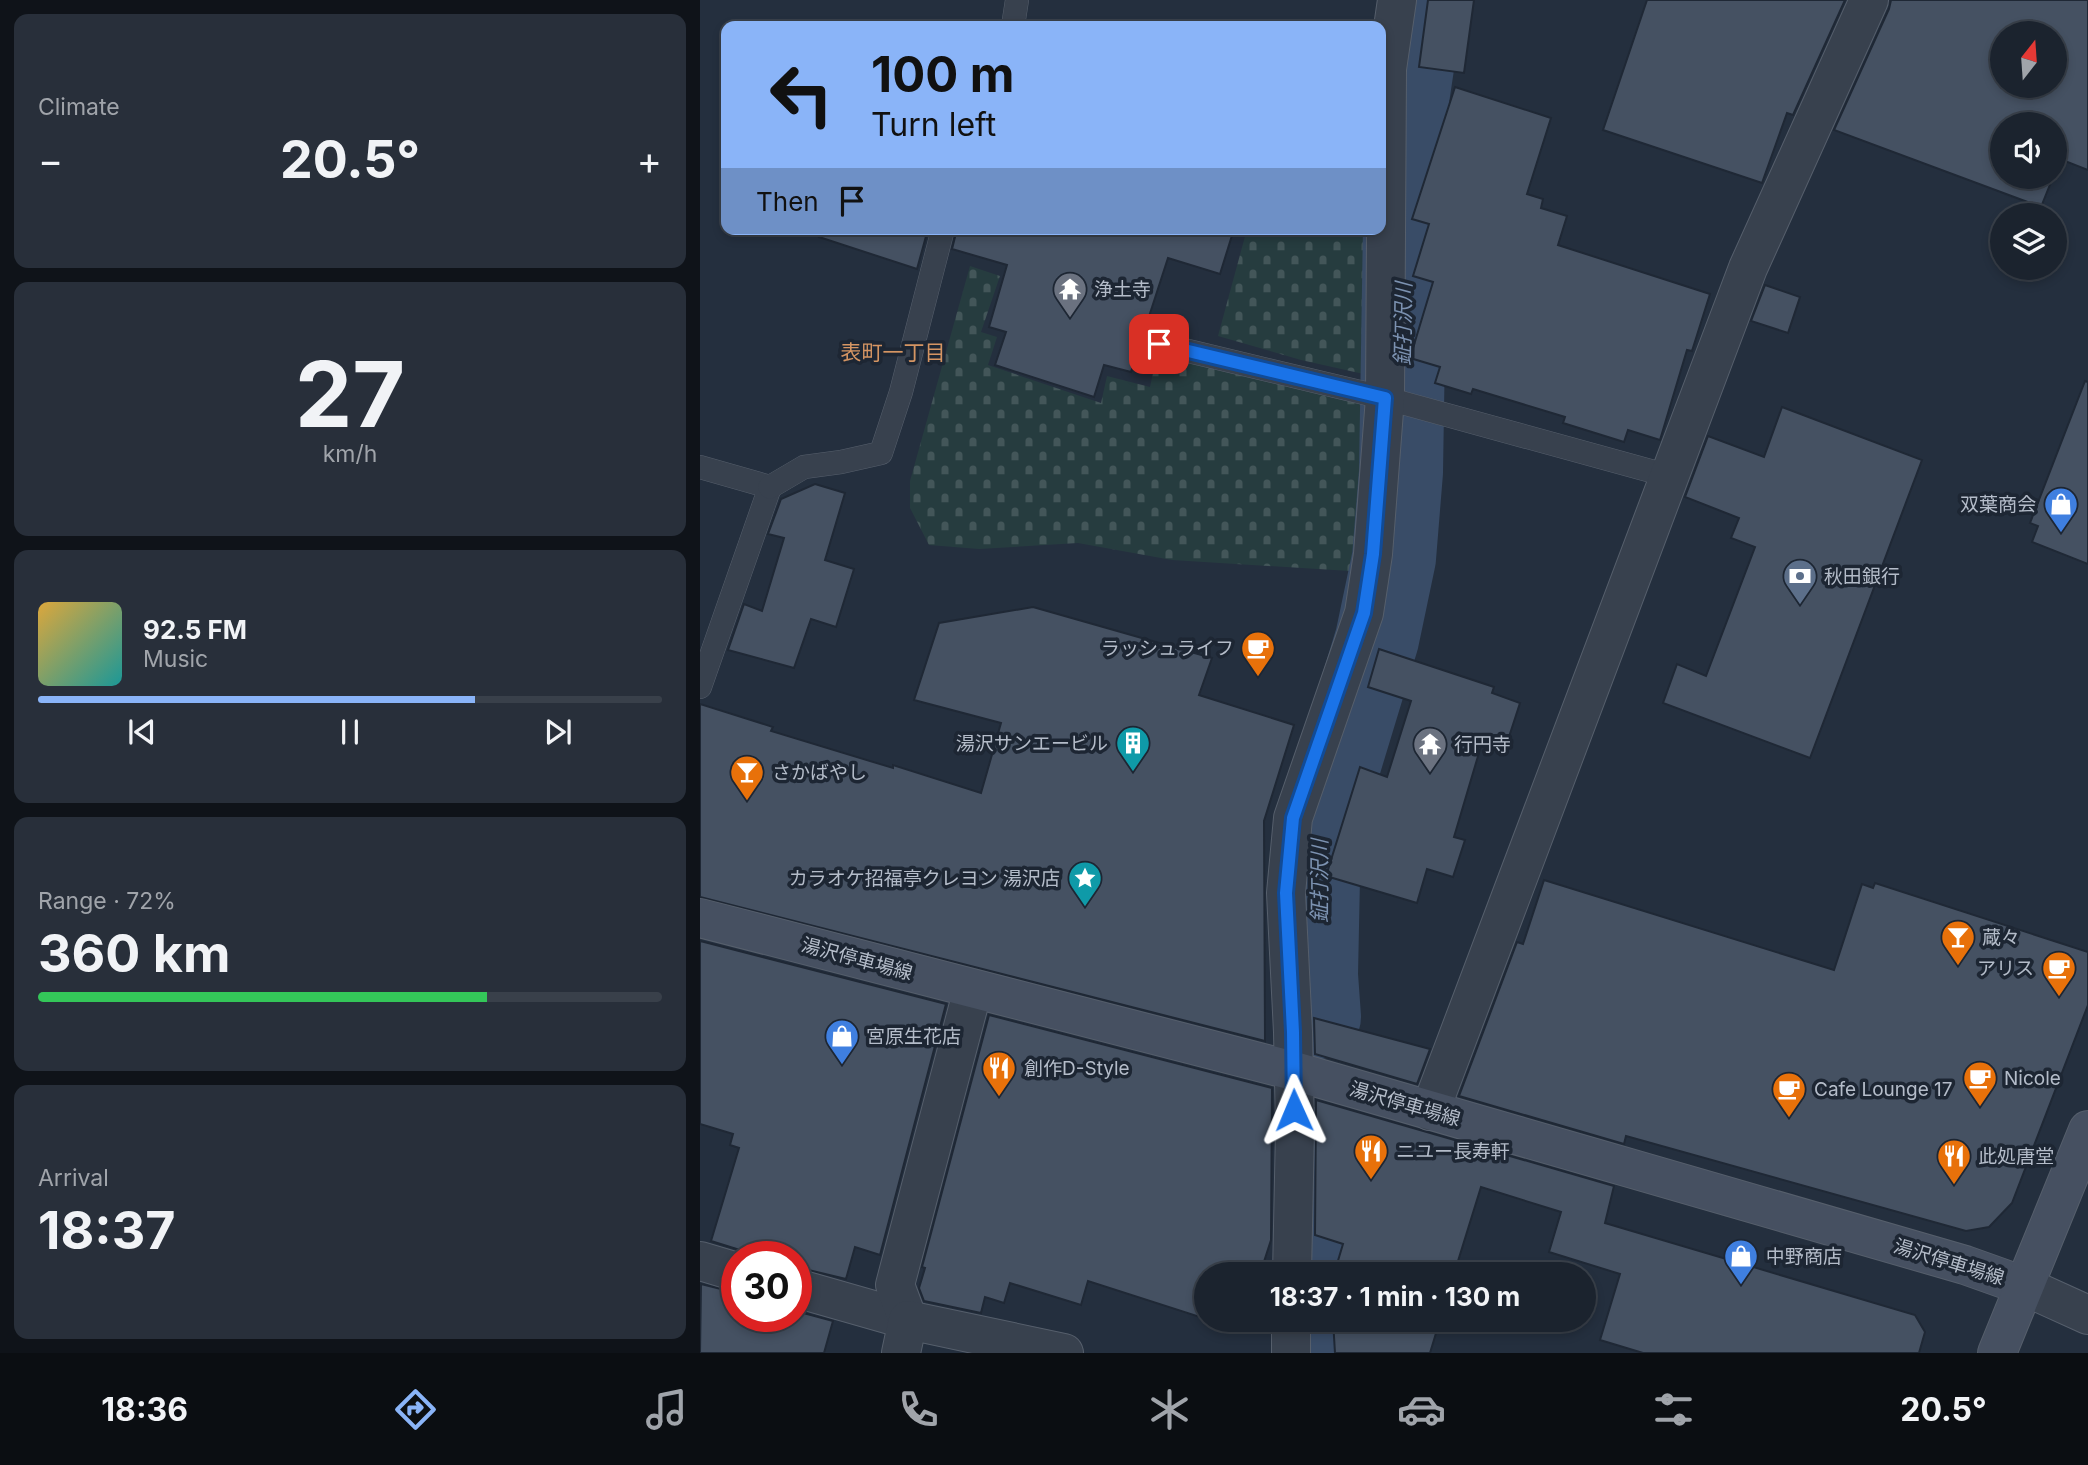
<!DOCTYPE html>
<meta charset="utf-8">
<style>
:root{--surface:#1b232e;--page:#282f3a;--text:#f1f3f6;--muted:#a0a4aa;--line:#39404a;--accent:#8ab4f8}
body{margin:0;font-family:Inter,"Noto Sans JP",sans-serif;background:var(--page);color:var(--text);height:100vh;display:flex;flex-direction:column;font-size:26px;white-space:nowrap}
*{box-sizing:border-box;margin:0}
p{font-size:23px;color:var(--muted)}
.icon{flex:none;width:38px;height:38px;fill:none;stroke:currentColor;stroke-width:2;stroke-linecap:round;stroke-linejoin:round}
.map{position:relative;flex:1;overflow:hidden}
.details{display:flex;flex-direction:column;gap:14px;padding:14px;background:#0f1319;width:700px}
.details>*{flex:none}
.top-card{position:absolute;left:21px;top:21px;width:665px;height:214px;border-radius:14px;box-shadow:0 4px 10px #0003,0 0 0 2px var(--line);background:#8ab4f8;color:#111;overflow:hidden}
.needle{width:46px;rotate:17deg}
.controls{position:absolute;left:1290px;top:21px;display:grid;gap:14px}
.controls a{display:grid;place-items:center;width:77px;height:77px;border-radius:50%;background:var(--surface);box-shadow:0 4px 10px #0003,0 0 0 2px var(--line);font-size:35px}
.speed{position:absolute;left:21px;top:1241px;display:flex;gap:14px;font-size:35px;font-weight:700;text-align:center}
.speed>*{display:grid;place-content:center;width:91px;height:91px;border-radius:50%;background:var(--surface);box-shadow:0 4px 10px #0003,0 0 0 2px var(--line);line-height:1}
.speed .limit{border:10px solid #d22;background:#fff;color:#111}
.pin{position:absolute;display:grid;place-items:center;width:60px;height:60px;color:#fff;margin:-30px;border-radius:14px;box-shadow:0 4px 10px #0006}
.me{position:absolute;width:77px;margin:-38px;rotate:359deg;stroke-linejoin:round;filter:drop-shadow(0 0 5px #0008)}
.turn{display:flex;align-items:center;gap:24px;height:147px;padding:0 35px;font-size:32px}
.turn .icon{width:91px;height:91px;stroke-width:2.5}
.turn b{display:block;font-size:49px;line-height:60px}
.then{display:flex;align-items:center;height:66px;padding:0 35px;background:#0003;gap:14px;font-size:26px}
.big{font-size:52px;font-weight:700;line-height:1.1}
.details .tile{flex:1;display:flex;flex-direction:column;justify-content:center;gap:10px;min-width:0;padding:0 24px;border-radius:14px;background:var(--page)}
.details .dial{align-items:center;gap:0}
.dial b{font-size:91px;line-height:1}
.song{display:flex;align-items:center;gap:21px}
.cover{width:84px;height:84px;border-radius:10px;background:linear-gradient(135deg,hsl(40 70% 55%),hsl(180 70% 35%))}
.played{height:7px;border-radius:4px;background:linear-gradient(90deg,var(--accent) 70%,var(--line) 70%)}
.keys{display:flex;justify-content:space-around;direction:ltr}
.heat{display:flex;justify-content:space-between;align-items:center;font-size:38px;direction:ltr}
.charge{height:10px;border-radius:5px;background:linear-gradient(90deg,#34c759 72%,var(--line) 0)}
.trip{position:absolute;left:494px;top:1262px;width:402px;height:70px;border-radius:35px;background:var(--surface);box-shadow:0 4px 10px #0003,0 0 0 2px var(--line);font-weight:700;line-height:70px;text-align:center}
.menu{display:flex;height:112px;justify-content:space-around;align-items:center;background:#0b0e12;color:var(--muted)}
.menu .icon{width:49px;height:49px}
.menu .on{color:var(--accent)}
.menu b{font-size:32px;color:var(--text)}
main{display:flex;flex:1;min-height:0}
.map>svg:first-child{display:block}
.cemetery{fill:url(#cemetery-stones)}
.lines{fill:none;stroke-linecap:round;stroke-linejoin:round}
.river{stroke:#394c67;stroke-width:84}
.building{fill:#455162;stroke:#1f2835;stroke-width:2;fill-rule:evenodd}
.service-casing{stroke:#565f6c;stroke-width:24}
.minor-casing{stroke:#565f6c;stroke-width:40}
.tertiary-casing{stroke:#565f6c;stroke-width:40}
.secondary-casing{stroke:#565f6c;stroke-width:40}
.service{stroke:#38414e;stroke-width:23}
.minor{stroke:#38414e;stroke-width:38}
.tertiary{stroke:#38414e;stroke-width:38}
.secondary{stroke:#465061;stroke-width:38}
.route-casing{stroke:#114b97;stroke-width:18}
.route{stroke:#1a73e8;stroke-width:12}
.labels{text-anchor:middle;dominant-baseline:central;stroke-width:7;stroke-linejoin:round;paint-order:stroke}
.poi-label{font-size:19px;fill:#b4bcc9;stroke:#1d2633;text-anchor:start}
.street-label{font-size:19px;fill:#b4bcc9;stroke:#1d2633}
.water-label{font-size:21px;font-style:italic;fill:#7c92b1;stroke:#1d2633}
.neighbourhood-label{font-size:21px;fill:#d59563;stroke:#1d2633}
</style>
<main>
<section class="details">
<div class="tile"><p>Climate</p>
<div class="heat"><a>−</a><b class="big">20.5°</b><a>+</a></div>
</div>
<div class="tile dial"><b>27</b><p>km/h</p></div>
<div class="tile">
<div class="song"><i class="cover"></i><div><b>92.5 FM</b><p>Music</p></div></div>
<div class="played"></div>
<div class="keys"><svg class="icon" aria-label="previous" viewBox="0 0 24 24"><path d="M18 5L8 12l10 7zM5 5v14"/></svg><svg class="icon" aria-label="pause" viewBox="0 0 24 24"><path d="M8 5v14M16 5v14"/></svg><svg class="icon" aria-label="next" viewBox="0 0 24 24"><path d="M6 5l10 7-10 7zM19 5v14"/></svg></div>
</div>
<div class="tile"><p>Range · 72%</p><b class="big">360 km</b><div class="charge"></div></div>
<div class="tile"><p>Arrival</p><b class="big">18:37</b></div>
</section>
<div class="map">
<svg width="1388" height="1353" viewBox="0 0 1388 1353">
<defs>
<pattern id="cemetery-stones" width="16" height="16" patternUnits="userSpaceOnUse" patternTransform="scale(1.75)"><rect width="16" height="16" fill="#263c3f"/><path d="M2 7V4a2 2 0 0 1 4 0v3zM10 15v-3a2 2 0 0 1 4 0v3z" fill="#435659"/></pattern>
</defs>
<rect width="100%" height="100%" fill="#242f3e"/>
<g class="cemetery">
<polygon points="547,229 665,229 668,375 601,360 518,336"/>
<polygon points="270,266 300,276 281,332 297,337 288,365 401,403 407,376 450,387 457,355 664,402 667,448 650,571 472,560 378,543 279,549 229,545 210,508 210,481"/>
</g>
<g class="lines">
<g class="river">
<polyline points="619,1017 616,975 619,830 677,639 694,558 701,472 707,100 722,0"/>
<polyline points="626,1274 627,1147"/>
<polyline points="625,1353 626,1320"/>
</g>
</g>
<g class="building">
<polygon points="728,0 774,0 764,73 719,67"/>
<polygon points="947,0 1145,0 1093,115 1087,113 1062,183 903,130"/>
<path d="M1191 0H1388V170L1360 159 1354 172V124H1302V177H1353L1341 207 1134 130 1189 9ZM1302 33H1354V86H1302Z"/>
<polygon points="755,87 851,118 827,194 843,199 841,208 867,216 858,245 1010,294 992,351 987,350 960,440 928,430 924,442 863,423 865,417 773,389 771,394 735,383 740,367 710,358 733,282 713,276 729,224 712,219"/>
<polygon points="120,229 228,229 217,269 119,237"/>
<polygon points="257,229 534,229 520,274 468,258 431,372 404,365 394,397 295,365 306,332 289,327 307,265 252,249"/>
<polygon points="1065,285 1100,297 1088,333 1051,321"/>
<polygon points="1385,381 1388,382 1388,564 1332,542 1338,526 1330,523"/>
<polygon points="1082,407 1222,460 1110,758 963,703 977,664 1006,676 1055,547 1031,538 1039,518 985,497 1008,436 1064,457"/>
<polygon points="115,484 145,493 125,560 154,569 136,627 111,619 94,668 28,650 44,604 62,611 84,538 68,534 81,499"/>
<polygon points="333,607 512,658 499,695 594,725 564,821 565,1041 0,897 0,704 73,727 71,731 193,768 193,765 281,793 301,723 214,700 239,623"/>
<polygon points="679,649 794,687 792,693 820,703 807,743 784,736 754,837 765,840 753,877 727,869 717,903 626,876 660,767 687,777 711,701 668,687"/>
<polygon points="844,880 1134,970 1162,884 1173,888 1175,883 1388,952 1388,1005 1312,1203 1289,1227 1266,1231 926,1136 924,1144 759,1096 817,942 823,944"/>
<polygon points="0,941 246,1004 180,1255 155,1247 146,1279 96,1267 96,1256 52,1256 43,1251 11,1241 39,1148 30,1145 33,1134 0,1124"/>
<polygon points="289,1015 572,1088 571,1240 560,1274 506,1274 506,1319 388,1281 381,1305 310,1283 304,1303 285,1297 281,1313 224,1301 219,1288 225,1268 222,1267"/>
<polygon points="614,1018 730,1049 717,1084 615,1054"/>
<polygon points="616,1100 914,1186 905,1223 1215,1315 1225,1332 1219,1353 943,1353 900,1340 920,1274 849,1252 861,1212 781,1187 754,1274 634,1274 643,1244 615,1235"/>
<polygon points="1,1284 37,1293 37,1316 96,1316 96,1311 133,1321 124,1353 0,1353"/>
<polygon points="633,1320 740,1320 730,1353 635,1353"/>
</g>
<g class="lines">
<g class="service-casing">
<g id="service">
<polyline points="313,26 317,0"/>
<polyline points="459,344 685,398 969,476"/>
<polyline points="0,467 70,487 0,687"/>
<polyline points="70,487 104,467 141,462 181,453 201,392 243,229"/>
</g>
</g>
<g class="minor-casing">
<g id="minor">
<polyline points="730,1111 1048,268 1169,0"/>
<polyline points="0,1261 37,1272"/>
<polyline points="592,1274 595,1129 593,1032 586,893 593,818 664,613 673,554 685,398 687,69 697,0"/>
<polyline points="96,1288 208,1320"/>
<polyline points="208,1320 195,1285 273,989"/>
<polyline points="201,1353 208,1320 364,1353"/>
<polyline points="591,1353 591,1320"/>
</g>
</g>
<g class="tertiary-casing">
<polyline id="tertiary" points="1324,1286 1388,1315"/>
</g>
<g class="secondary-casing">
<g id="secondary">
<polyline points="0,918 594,1071 1265,1265 1324,1286"/>
<polyline points="1297,1353 1388,1130"/>
</g>
</g>
<use href="#service" class="service"/>
<use href="#minor" class="minor"/>
<use href="#tertiary" class="tertiary"/>
<use href="#secondary" class="secondary"/>
</g>
<g class="lines">
<g class="route-casing">
<polyline id="route" points="459,344 685,398 673,554 664,613 593,818 586,893 593,1032 594,1110"/>
</g>
<use href="#route" class="route"/>
</g>
<defs>
<g id="temple-pin" transform="scale(1.75)"><path d="M0 17L-7.5 6A9.5 9.5 0 1 1 7.5 6Z" fill="#6b7280" stroke="#1d2633"/><path d="M0-6L5-2H3V0L6.5 2.5H4V6H1.5V3h-3V6H-4V2.5H-6.5L-3 0V-2H-5Z" fill="#fff"/></g>
<g id="shop-pin" transform="scale(1.75)"><path d="M0 17L-7.5 6A9.5 9.5 0 1 1 7.5 6Z" fill="#3f7fe0" stroke="#1d2633"/><path d="M-5-2.5h2.3a2.7 3.5 0 0 1 5.4 0H5L5.5 6h-11ZM-1.5-2.5h3a1.5 2.3 0 0 0-3 0Z" fill="#fff"/></g>
<g id="bank-pin" transform="scale(1.75)"><path d="M0 17L-7.5 6A9.5 9.5 0 1 1 7.5 6Z" fill="#5c6f8a" stroke="#1d2633"/><path d="M-6-4H6V4H-6ZM0-2.3a2.3 2.3 0 1 0 0 4.6a2.3 2.3 0 1 0 0-4.6Z" fill="#fff"/></g>
<g id="cafe-pin" transform="scale(1.75)"><path d="M0 17L-7.5 6A9.5 9.5 0 1 1 7.5 6Z" fill="#e8710a" stroke="#1d2633"/><path d="M-5.5-4.5H6V0H3Q3 3.5 0 3.5H-2.5Q-5.5 3.5-5.5 0ZM3-3.2v2h1.7v-2ZM-6 4.5H4V6H-6Z" fill="#fff"/></g>
<g id="building-pin" transform="scale(1.75)"><path d="M0 17L-7.5 6A9.5 9.5 0 1 1 7.5 6Z" fill="#0f9aa8" stroke="#1d2633"/><path d="M-4-6H4V6H1V3H-1V6H-4ZM-2.5-4.3h1.7v1.8h-1.7ZM.8-4.3h1.7v1.8H.8ZM-2.5-1h1.7V.8h-1.7ZM.8-1h1.7V.8H.8Z" fill="#fff"/></g>
<g id="bar-pin" transform="scale(1.75)"><path d="M0 17L-7.5 6A9.5 9.5 0 1 1 7.5 6Z" fill="#e8710a" stroke="#1d2633"/><path d="M-6-5H6L.8 .8V4.5H3.5V6h-7V4.5H-.8V.8Z" fill="#fff"/></g>
<g id="sight-pin" transform="scale(1.75)"><path d="M0 17L-7.5 6A9.5 9.5 0 1 1 7.5 6Z" fill="#0f9aa8" stroke="#1d2633"/><path d="M0-6L1.8-2.2L6-1.7L2.9 1.2L3.7 5.4L0 3.3L-3.7 5.4L-2.9 1.2L-6-1.7L-1.8-2.2Z" fill="#fff"/></g>
<g id="restaurant-pin" transform="scale(1.75)"><path d="M0 17L-7.5 6A9.5 9.5 0 1 1 7.5 6Z" fill="#e8710a" stroke="#1d2633"/><path d="M-5-6h1v4h1v-4h1v4h1v-4h1v5L-1.5 .5V6h-2V.5L-5-1ZM5-6V6H3V1.5H1.5Q1.5-4 5-6Z" fill="#fff"/></g>
</defs>
<g fill-rule="evenodd">
<use href="#temple-pin" x="370" y="289"/>
<use href="#shop-pin" x="1361" y="504"/>
<use href="#bank-pin" x="1100" y="576"/>
<use href="#cafe-pin" x="558" y="648"/>
<use href="#building-pin" x="433" y="743"/>
<use href="#temple-pin" x="730" y="744"/>
<use href="#bar-pin" x="47" y="772"/>
<use href="#sight-pin" x="385" y="878"/>
<use href="#bar-pin" x="1258" y="937"/>
<use href="#cafe-pin" x="1359" y="968"/>
<use href="#shop-pin" x="142" y="1036"/>
<use href="#restaurant-pin" x="299" y="1068"/>
<use href="#cafe-pin" x="1280" y="1078"/>
<use href="#cafe-pin" x="1089" y="1089"/>
<use href="#restaurant-pin" x="671" y="1151"/>
<use href="#restaurant-pin" x="1254" y="1156"/>
<use href="#shop-pin" x="1041" y="1256"/>
</g>
<g class="labels">
<g class="poi-label">
<text x="394" y="289">浄土寺</text>
<text x="1336" y="504" text-anchor="end">双葉商会</text>
<text x="1124" y="576">秋田銀行</text>
<text x="534" y="648" text-anchor="end">ラッシュライフ</text>
<text x="408" y="743" text-anchor="end">湯沢サンエービル</text>
<text x="754" y="744">行円寺</text>
<text x="72" y="772">さかばやし</text>
<text x="360" y="878" text-anchor="end">カラオケ招福亭クレヨン 湯沢店</text>
<text x="1282" y="937">蔵々</text>
<text x="1334" y="968" text-anchor="end">アリス</text>
<text x="166" y="1036">宮原生花店</text>
<text x="324" y="1068">創作D-Style</text>
<text x="1304" y="1078">Nicole</text>
<text x="1114" y="1089">Cafe Lounge 17</text>
<text x="696" y="1151">ニユー長寿軒</text>
<text x="1278" y="1156">此処唐堂</text>
<text x="1066" y="1256">中野商店</text>
</g>
<g class="street-label">
<text transform="translate(157 959) rotate(15)">湯沢停車場線</text>
<text transform="translate(705 1104) rotate(16)">湯沢停車場線</text>
<text transform="translate(1249 1262) rotate(17)">湯沢停車場線</text>
</g>
<g class="water-label">
<text transform="translate(703 324) rotate(-89)">鉦打沢川</text>
<text transform="translate(619 881) rotate(-90)">鉦打沢川</text>
</g>
<g class="neighbourhood-label">
<text x="193" y="352">表町一丁目</text>
</g>
</g>
</svg>
<div class="controls">
<a><svg class="needle" viewBox="-14 -14 28 28"><path d="M0-13l5 13h-10z" fill="#e53935"/><path d="M0 13l5-13h-10z" fill="#a0a4aa"/></svg></a>
<a><svg class="icon" aria-label="sound" viewBox="0 0 24 24"><path d="M4 9h4l5-4v14l-5-4H4zM17 9q2 3 0 6"/></svg></a>
<a><svg class="icon" aria-label="layers" viewBox="0 0 24 24"><path d="M12 4l9 5-9 5-9-5zM3 14l9 5 9-5"/></svg></a>
</div>
<div class="speed"><div class="limit">30</div></div>
<div class="pin" style="left:459px;top:344px;background:#d93025"><svg class="icon" aria-label="arrive" viewBox="0 0 24 24"><path d="M6 21V4h12l-3 4 3 4H6"/></svg></div>
<svg class="me" style="left:594px;top:1110px" viewBox="-20 -20 40 40"><path d="M0-17L14 15 0 8-14 15z" fill="#1a73e8" stroke="#fff" stroke-width="4"/></svg>
<div class="trip">18:37 · 1 min · 130 m</div>
<div class="top-card">
<div class="turn"><svg class="icon" aria-label="left" viewBox="0 0 24 24"><path d="M17 20v-9H6M10 6l-5 5 5 5"/></svg><div><b>100 m</b>Turn left</div></div>
<div class="then">Then<svg class="icon" aria-label="arrive" viewBox="0 0 24 24"><path d="M6 21V4h12l-3 4 3 4H6"/></svg></div>
</div>
</div>
</main>
<nav class="menu">
<b>18:36</b>
<svg class="icon on" aria-label="directions" viewBox="0 0 24 24"><path d="M12 3l9 9-9 9-9-9zM9 14v-3h6M13 9l2 2-2 2"/></svg>
<svg class="icon" aria-label="music" viewBox="0 0 24 24"><path d="M9 18V5l10-2v13"/><circle cx="6" cy="18" r="3"/><circle cx="16" cy="16" r="3"/></svg>
<svg class="icon" aria-label="phone" viewBox="0 0 24 24"><path d="M5 4h4l2 5-3 2q2 4 5 5l2-3 5 2v4C11 20 4 13 5 4z"/></svg>
<svg class="icon" aria-label="climate" viewBox="0 0 24 24"><path d="M12 3v18M4 7l16 10M4 17L20 7"/></svg>
<svg class="icon" aria-label="car" viewBox="0 0 24 24"><path d="M5 17H2v-5l4-1 3-4h7l3 4 3 1v5h-3M9 17h6M6 11h13"/><circle cx="7" cy="17" r="2"/><circle cx="17" cy="17" r="2"/></svg>
<svg class="icon" aria-label="filters" viewBox="0 0 24 24"><path d="M4 7h16M4 17h16"/><circle cx="9" cy="7" r="2"/><circle cx="15" cy="17" r="2"/></svg>
<b>20.5°</b>
</nav>
